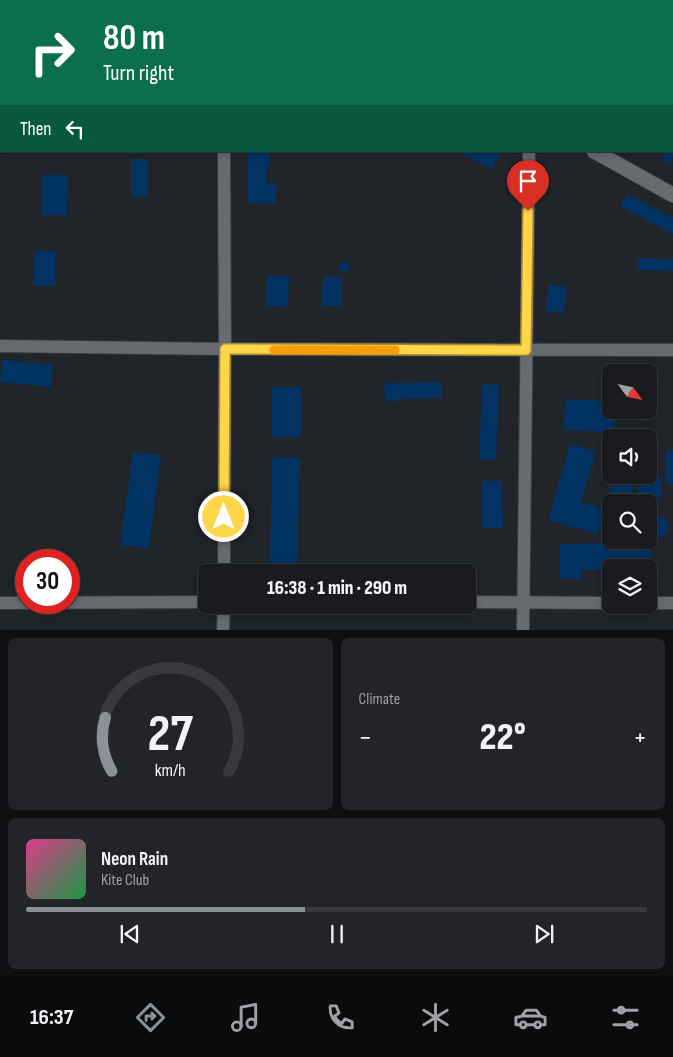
<!DOCTYPE html>
<meta charset="utf-8">
<style>
:root{--surface:#191b1e;--page:#222427;--text:#f1f3f6;--muted:#9fa1a4;--line:#37393c;--accent:#8c9099}
body{margin:0;font-family:"Sofia Sans Condensed",sans-serif;background:var(--page);color:var(--text);height:100vh;display:flex;flex-direction:column;font-size:19px;white-space:nowrap}
*{box-sizing:border-box;margin:0}
p{font-size:16px;color:var(--muted)}
.icon{flex:none;width:28px;height:28px;fill:none;stroke:currentColor;stroke-width:2;stroke-linecap:round;stroke-linejoin:round}
.map{position:relative;height:630px;overflow:hidden}
.sheet{display:flex;flex-direction:column;gap:8px;padding:8px;background:#0e0f10;flex:1}
.sheet>*{flex:none}
.hud{position:absolute;left:0px;top:0px;width:674px;height:152px;box-shadow:0 2px 8px #0003,0 0 0 1px var(--line);background:#0b6e4f;color:#fff;overflow:hidden}
.needle{width:32px;rotate:123deg}
.tools{position:absolute;left:602px;top:364px;display:grid;gap:10px}
.tools a{display:grid;place-items:center;width:55px;height:55px;border-radius:8px;background:var(--surface);box-shadow:0 2px 8px #0003,0 0 0 1px var(--line);font-size:25px}
.speed{position:absolute;left:15px;top:549px;display:flex;gap:10px;font-size:25px;font-weight:700;text-align:center}
.speed>*{display:grid;place-content:center;width:65px;height:65px;border-radius:50%;background:var(--surface);box-shadow:0 2px 8px #0003,0 0 0 1px var(--line);line-height:1}
.speed .limit{border:8px solid #d22;background:#fff;color:#111}
.pin{position:absolute;display:grid;place-items:center;width:42px;height:42px;color:#fff;margin:-51px -21px;border-radius:50% 50% 50% 0;rotate:-45deg;box-shadow:0 0 5px #0007}
.pin .icon{rotate:45deg}
.me{position:absolute;width:55px;margin:-28px;rotate:0deg;stroke-linejoin:round;filter:drop-shadow(0 0 4px #0008)}
.turn{display:flex;align-items:center;gap:18px;height:105px;padding:0 20px;font-size:22px}
.turn .icon{width:65px;height:65px;stroke-width:2.5}
.turn b{display:block;font-size:35px;line-height:42px}
.then{display:flex;align-items:center;height:48px;padding:0 20px;background:#0003;gap:10px;font-size:19px}
.big{font-size:38px;font-weight:800;line-height:1.1}
.sheet .widget{flex:1;display:flex;flex-direction:column;justify-content:center;gap:8px;min-width:0;padding:0 18px;border-radius:8px;background:var(--page)}
.sheet .dial{align-items:center;gap:0}
.dial svg{height:130px;overflow:visible;fill:none;stroke:var(--line);stroke-width:7;stroke-linecap:round;text-anchor:middle}
.dial text{fill:var(--text);stroke:none}
.song{display:flex;align-items:center;gap:15px}
.cover{width:60px;height:60px;border-radius:8px;background:linear-gradient(135deg,hsl(330 70% 55%),hsl(140 70% 35%))}
.played{height:5px;border-radius:2px;background:linear-gradient(90deg,var(--accent) 45%,var(--line) 45%)}
.keys{display:flex;justify-content:space-around;direction:ltr}
.heat{display:flex;justify-content:space-between;align-items:center;font-size:28px;direction:ltr}
.sheet .tiles{flex:1;display:grid;gap:8px;grid-template-columns:1fr 1fr}
.widget:last-child{grid-column:span 2}
.trip{position:absolute;left:198px;top:564px;width:278px;height:50px;border-radius:8px;background:var(--surface);box-shadow:0 2px 8px #0003,0 0 0 1px var(--line);font-weight:800;line-height:50px;text-align:center}
.tab-bar{display:flex;height:80px;justify-content:space-around;align-items:center;background:#0a0b0c;color:var(--muted)}
.tab-bar .icon{width:35px;height:35px}
.tab-bar .current{color:var(--accent)}
.tab-bar b{font-size:22px;color:var(--text)}
.map>svg:first-child{display:block}
.building{fill:#033363}
.lines{fill:none;stroke-linecap:round;stroke-linejoin:round}
.minor-casing{stroke:#3d3f41;stroke-width:14}
.tertiary-casing{stroke:#3d3f41;stroke-width:16}
.minor{stroke:#676b6f;stroke-width:12}
.tertiary{stroke:#676b6f;stroke-width:15}
.route-casing{stroke:#a68a30;stroke-width:12}
.route{stroke:#ffd54a;stroke-width:9}
.slow{stroke:#f59e0b;stroke-width:9}
</style>
<div class="map">
<svg width="673" height="630" viewBox="0 0 673 630">
<rect width="100%" height="100%" fill="#212428"/>
<g class="building">
<polygon points="248,151 270,151 269,164 267,164 267,184 277,184 275,204 248,203"/>
<polygon points="456,151 502,151 492,169"/>
<polygon points="666,151 673,154 669,164 661,160"/>
<rect x="131" y="159" width="17" height="38"/>
<polygon points="42,175 68,175 67,215 42,215"/>
<polygon points="627,194 673,218 673,234 621,207"/>
<rect x="33" y="251" width="22" height="35"/>
<polygon points="637,258 673,259 673,271 637,270"/>
<polygon points="348,262 349,271 340,271 339,263"/>
<polygon points="267,275 289,276 288,307 266,306"/>
<polygon points="323,277 342,277 342,306 322,306"/>
<polygon points="548,285 567,287 564,313 546,312"/>
<polygon points="2,360 53,365 51,387 0,382"/>
<polygon points="442,382 442,398 401,399 400,401 385,401 384,383"/>
<polygon points="482,384 499,385 496,460 479,460"/>
<rect x="272" y="387" width="29" height="50"/>
<polygon points="565,399 611,401 611,410 615,410 614,432 564,430"/>
<polygon points="570,444 596,451 581,502 605,509 598,534 548,520"/>
<rect x="666" y="451" width="7" height="33"/>
<polygon points="133,452 161,455 149,548 120,545"/>
<polygon points="272,457 300,458 297,566 270,566"/>
<polygon points="661,477 663,497 638,498 637,478"/>
<polygon points="481,481 502,481 503,528 481,528"/>
<polygon points="632,484 633,501 611,501 610,485"/>
<polygon points="657,515 665,519 669,527 664,536 656,539 649,536 649,518"/>
<polygon points="651,542 652,580 649,580 649,568 611,568 611,570 581,570 581,579 560,579 560,544"/>
</g>
<g class="lines">
<g class="minor-casing">
<g id="minor">
<polyline points="224,1 224,0"/>
<polyline points="530,1 530,0"/>
<polyline points="0,97 1,97"/>
<polyline points="672,99 673,99"/>
<polyline points="0,346 225,349 673,350"/>
<polyline points="224,572 225,349 224,151"/>
<polyline points="466,602 611,603"/>
<polyline points="0,603 206,602"/>
<polyline points="649,603 673,603"/>
<polyline points="223,630 224,605"/>
<polyline points="523,630 529,151"/>
</g>
</g>
<g class="tertiary-casing">
<g id="tertiary">
<polyline points="282,0 284,1"/>
<polyline points="594,151 673,195"/>
</g>
</g>
<use href="#minor" class="minor"/>
<use href="#tertiary" class="tertiary"/>
</g>
<g class="lines">
<g class="route-casing">
<polyline id="route" points="224,517 225,349 526,350 528,211"/>
</g>
<use href="#route" class="route"/>
<polyline class="slow" points="274,350 395,350"/>
</g>
</svg>
<div class="tools">
<a><svg class="needle" viewBox="-14 -14 28 28"><path d="M0-13l5 13h-10z" fill="#e53935"/><path d="M0 13l5-13h-10z" fill="#9fa1a4"/></svg></a>
<a><svg class="icon" aria-label="sound" viewBox="0 0 24 24"><path d="M4 9h4l5-4v14l-5-4H4zM17 9q2 3 0 6"/></svg></a>
<a><svg class="icon" aria-label="search" viewBox="0 0 24 24"><circle cx="10" cy="10" r="6"/><path d="M15 15l6 6"/></svg></a>
<a><svg class="icon" aria-label="layers" viewBox="0 0 24 24"><path d="M12 4l9 5-9 5-9-5zM3 14l9 5 9-5"/></svg></a>
</div>
<div class="speed"><div class="limit">30</div></div>
<div class="pin" style="left:528px;top:211px;background:#d93025"><svg class="icon" aria-label="arrive" viewBox="0 0 24 24"><path d="M6 21V4h12l-3 4 3 4H6"/></svg></div>
<svg class="me" style="left:224px;top:517px" viewBox="-20 -20 40 40"><circle r="17" fill="#ffd54a" stroke="#fff" stroke-width="3"/><path d="M0-11L8 9 0 5-8 9z" fill="#fff"/></svg>
<div class="trip">16:38 · 1 min · 290 m</div>
<div class="hud">
<div class="turn"><svg class="icon" aria-label="right" viewBox="0 0 24 24"><path d="M7 20v-9h11M14 6l5 5-5 5"/></svg><div><b>80 m</b>Turn right</div></div>
<div class="then">Then<svg class="icon" aria-label="left" viewBox="0 0 24 24"><path d="M17 20v-9H6M10 6l-5 5 5 5"/></svg></div>
</div>
</div>
<section class="sheet">
<div class="tiles">
<div class="widget dial"><svg viewBox="0 0 100 80">
<path d="M14 69A42 42 0 1 1 86 69"/>
<path d="M14 69A42 42 0 0 1 10 36" stroke="#8c9099"/>
<text x="50" y="56" font-size="32" font-weight="700">27</text>
<text x="50" y="72" font-size="11">km/h</text>
</svg></div>
<div class="widget"><p>Climate</p>
<div class="heat"><a>−</a><b class="big">22°</b><a>+</a></div>
</div>
<div class="widget">
<div class="song"><i class="cover"></i><div><b>Neon Rain</b><p>Kite Club</p></div></div>
<div class="played"></div>
<div class="keys"><svg class="icon" aria-label="previous" viewBox="0 0 24 24"><path d="M18 5L8 12l10 7zM5 5v14"/></svg><svg class="icon" aria-label="pause" viewBox="0 0 24 24"><path d="M8 5v14M16 5v14"/></svg><svg class="icon" aria-label="next" viewBox="0 0 24 24"><path d="M6 5l10 7-10 7zM19 5v14"/></svg></div>
</div>
</div>
</section>
<nav class="tab-bar">
<b>16:37</b>
<svg class="icon current" aria-label="directions" viewBox="0 0 24 24"><path d="M12 3l9 9-9 9-9-9zM9 14v-3h6M13 9l2 2-2 2"/></svg>
<svg class="icon" aria-label="music" viewBox="0 0 24 24"><path d="M9 18V5l10-2v13"/><circle cx="6" cy="18" r="3"/><circle cx="16" cy="16" r="3"/></svg>
<svg class="icon" aria-label="phone" viewBox="0 0 24 24"><path d="M5 4h4l2 5-3 2q2 4 5 5l2-3 5 2v4C11 20 4 13 5 4z"/></svg>
<svg class="icon" aria-label="climate" viewBox="0 0 24 24"><path d="M12 3v18M4 7l16 10M4 17L20 7"/></svg>
<svg class="icon" aria-label="car" viewBox="0 0 24 24"><path d="M5 17H2v-5l4-1 3-4h7l3 4 3 1v5h-3M9 17h6M6 11h13"/><circle cx="7" cy="17" r="2"/><circle cx="17" cy="17" r="2"/></svg>
<svg class="icon" aria-label="filters" viewBox="0 0 24 24"><path d="M4 7h16M4 17h16"/><circle cx="9" cy="7" r="2"/><circle cx="15" cy="17" r="2"/></svg>
</nav>
